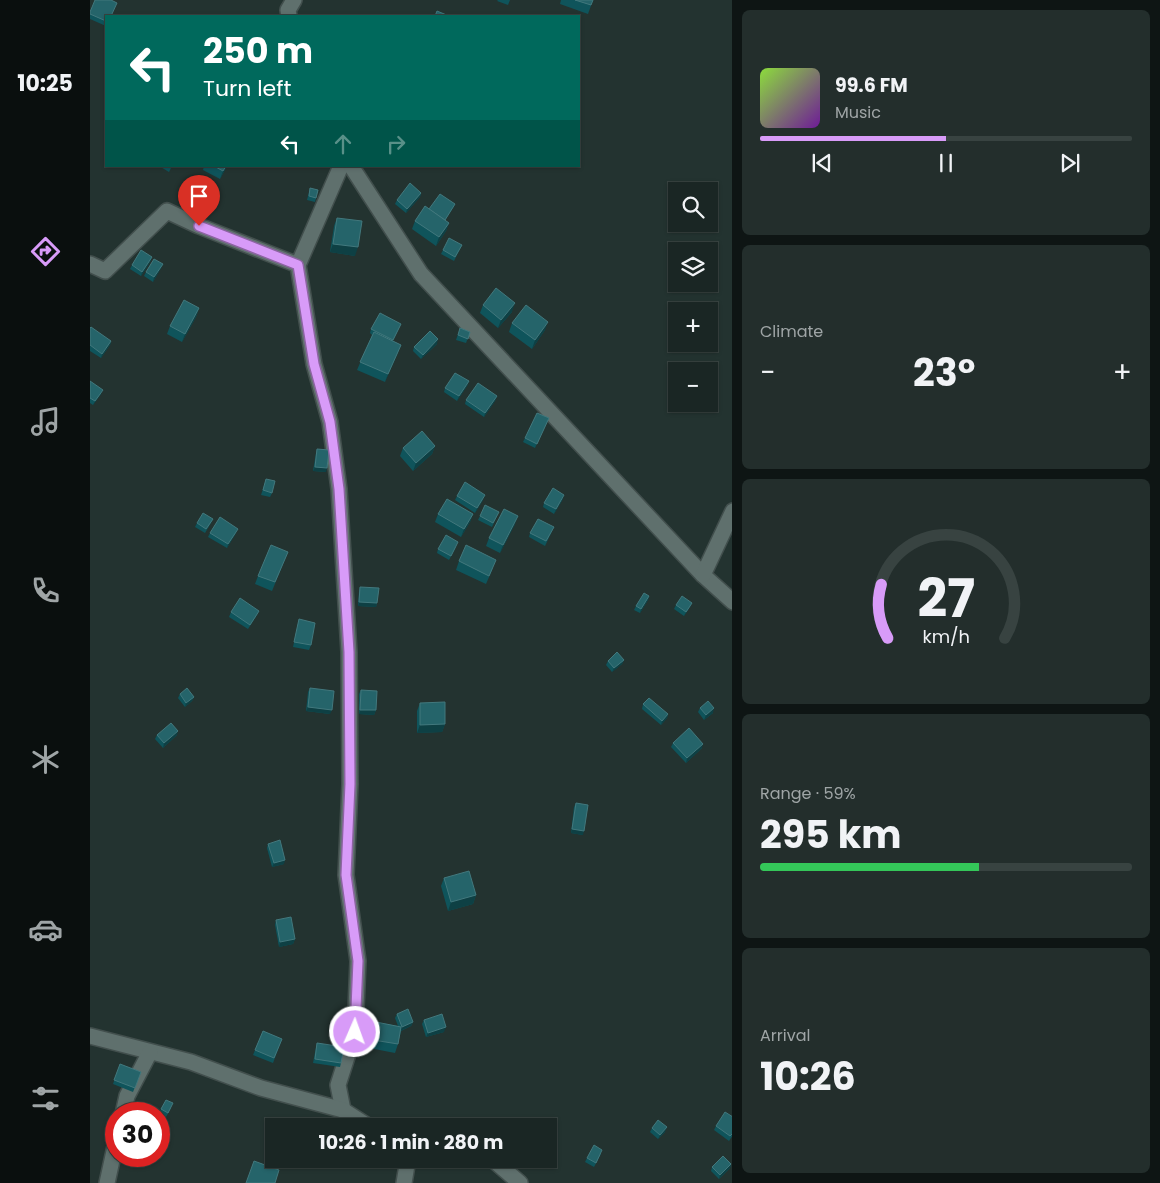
<!DOCTYPE html>
<meta charset="utf-8">
<style>
:root{--surface:#1a2624;--page:#232e2c;--text:#f1f3f6;--muted:#9fa5a6;--line:#384341;--accent:#d89bf8}
body{margin:0;font-family:Poppins,sans-serif;background:var(--page);color:var(--text);height:100vh;display:flex;flex-direction:column;font-size:19px;white-space:nowrap}
*{box-sizing:border-box;margin:0}
p{font-size:16px;color:var(--muted)}
.icon{flex:none;width:28px;height:28px;fill:none;stroke:currentColor;stroke-width:2;stroke-linecap:round;stroke-linejoin:round}
.map{position:relative;flex:1;overflow:hidden}
.details{display:flex;flex-direction:column;gap:10px;padding:10px;background:#0e1514;width:428px}
.details>*{flex:none}
.top-card{position:absolute;left:15px;top:15px;width:475px;height:152px;border-radius:0px;box-shadow:0 1px 4px #0004,0 0 0 1px var(--line);background:#00695c;color:#fff;overflow:hidden}
.buttons{position:absolute;left:578px;top:182px;display:grid;gap:10px}
.buttons a{display:grid;place-items:center;width:50px;height:50px;border-radius:0px;background:var(--surface);box-shadow:0 1px 4px #0004,0 0 0 1px var(--line);font-size:25px}
.speed{position:absolute;left:15px;top:1102px;display:flex;gap:10px;font-size:25px;font-weight:700;text-align:center}
.speed>*{display:grid;place-content:center;width:65px;height:65px;border-radius:50%;background:var(--surface);box-shadow:0 1px 4px #0004,0 0 0 1px var(--line);line-height:1}
.speed .limit{border:8px solid #d22;background:#fff;color:#111}
.pin{position:absolute;display:grid;place-items:center;width:42px;height:42px;color:#fff;margin:-51px -21px;border-radius:50% 50% 50% 0;rotate:-45deg;box-shadow:0 0 5px #0007}
.pin .icon{rotate:45deg}
.me{position:absolute;width:55px;margin:-28px;rotate:2deg;stroke-linejoin:round;filter:drop-shadow(0 0 4px #0008)}
.turn{display:flex;align-items:center;gap:18px;height:105px;padding:0 15px;font-size:22px}
.turn .icon{width:65px;height:65px;stroke-width:2.5}
.turn b{display:block;font-size:35px;line-height:42px}
.lanes{display:flex;align-items:center;height:48px;padding:0 15px;background:#0003;justify-content:center;gap:25px;direction:ltr}
.lanes .off{opacity:.35}
.big{font-size:38px;font-weight:700;line-height:1.1}
.details .widget{flex:1;display:flex;flex-direction:column;justify-content:center;gap:8px;min-width:0;padding:0 18px;border-radius:8px;background:var(--page)}
.details .dial{align-items:center;gap:0}
.dial svg{height:130px;overflow:visible;fill:none;stroke:var(--line);stroke-width:7;stroke-linecap:round;text-anchor:middle}
.dial text{fill:var(--text);stroke:none}
.song{display:flex;align-items:center;gap:15px}
.cover{width:60px;height:60px;border-radius:8px;background:linear-gradient(135deg,hsl(90 70% 55%),hsl(280 70% 35%))}
.played{height:5px;border-radius:2px;background:linear-gradient(90deg,var(--accent) 50%,var(--line) 50%)}
.keys{display:flex;justify-content:space-around;direction:ltr}
.heat{display:flex;justify-content:space-between;align-items:center;font-size:28px;direction:ltr}
.charge{height:8px;border-radius:4px;background:linear-gradient(90deg,#34c759 59%,var(--line) 0)}
.trip{position:absolute;left:175px;top:1118px;width:292px;height:50px;border-radius:0px;background:var(--surface);box-shadow:0 1px 4px #0004,0 0 0 1px var(--line);font-weight:700;line-height:50px;text-align:center}
main{display:flex;flex:1;min-height:0}
.tabs{display:flex;flex-direction:column;width:90px;justify-content:space-around;align-items:center;background:#0a0f0e;color:var(--muted)}
.tabs .icon{width:35px;height:35px}
.tabs .selected{color:var(--accent)}
.tabs b{font-size:22px;color:var(--text)}
.map>svg:first-child{display:block}
.lines{fill:none;stroke-linecap:round;stroke-linejoin:round}
.minor-casing{stroke:#424f4d;stroke-width:18}
.minor{stroke:#5f706d;stroke-width:15}
.wall{fill:#0f545b}
.shaded-wall{fill:#0e4044}
.building{fill:#25646a;stroke:#42787d}
.route-casing{stroke:#8c65a1;stroke-width:12}
.route{stroke:#d89bf8;stroke-width:9}
</style>
<main>
<nav class="tabs">
<b>10:25</b>
<svg class="icon selected" aria-label="directions" viewBox="0 0 24 24"><path d="M12 3l9 9-9 9-9-9zM9 14v-3h6M13 9l2 2-2 2"/></svg>
<svg class="icon" aria-label="music" viewBox="0 0 24 24"><path d="M9 18V5l10-2v13"/><circle cx="6" cy="18" r="3"/><circle cx="16" cy="16" r="3"/></svg>
<svg class="icon" aria-label="phone" viewBox="0 0 24 24"><path d="M5 4h4l2 5-3 2q2 4 5 5l2-3 5 2v4C11 20 4 13 5 4z"/></svg>
<svg class="icon" aria-label="climate" viewBox="0 0 24 24"><path d="M12 3v18M4 7l16 10M4 17L20 7"/></svg>
<svg class="icon" aria-label="car" viewBox="0 0 24 24"><path d="M5 17H2v-5l4-1 3-4h7l3 4 3 1v5h-3M9 17h6M6 11h13"/><circle cx="7" cy="17" r="2"/><circle cx="17" cy="17" r="2"/></svg>
<svg class="icon" aria-label="filters" viewBox="0 0 24 24"><path d="M4 7h16M4 17h16"/><circle cx="9" cy="7" r="2"/><circle cx="15" cy="17" r="2"/></svg>
</nav>
<div class="map">
<svg width="643" height="1183" viewBox="0 0 643 1183">
<rect width="100%" height="100%" fill="#233330"/>
<g class="lines">
<g class="minor-casing">
<g id="minor">
<polyline points="199,16 198,10 204,0"/>
<polyline points="251,166 208,265 224,364 240,422 249,489 259,652 260,784 256,875 268,961 265,1032 248,1085 253,1110"/>
<polyline points="261,166 331,274 613,575 643,602"/>
<polyline points="0,264 15,271 77,211 109,226 208,265"/>
<polyline points="613,575 643,511"/>
<polyline points="0,1036 101,1062 171,1088 253,1110 278,1126"/>
<polyline points="33,1114 37,1096 60,1052"/>
<polyline points="402,1159 430,1183"/>
<polyline points="17,1183 26,1142"/>
<polyline points="314,1183 318,1159"/>
</g>
</g>
<use href="#minor" class="minor"/>
</g>
<g class="wall">
<polygon points="408,0 420,0 418,5 407,1"/>
<polygon points="471,0 503,0 498,14 470,4"/>
<polygon points="0,12 16,16 16,26 0,19"/>
<polygon points="69,166 82,166 79,172"/>
<polygon points="114,166 137,166 130,179 113,170"/>
<polygon points="220,188 226,198 225,202 217,200"/>
<polygon points="331,193 330,197 316,213 305,204 307,200"/>
<polygon points="365,204 363,208 355,220 359,223 356,231 346,246 322,229 325,221 339,209"/>
<polygon points="247,218 265,256 240,252 244,226"/>
<polygon points="372,245 364,261 351,254 353,250"/>
<polygon points="62,257 60,262 51,276 40,269 42,265"/>
<polygon points="73,264 71,268 63,282 54,276 56,272"/>
<polygon points="393,305 422,312 408,328 390,313"/>
<polygon points="109,308 106,317 92,342 77,334 80,326"/>
<polygon points="422,323 455,330 442,349 419,332"/>
<polygon points="311,324 303,341 311,345 295,382 267,370 282,335 280,333 281,329"/>
<polygon points="0,328 21,341 20,345 11,358 0,351"/>
<polygon points="370,328 380,332 376,343 366,340"/>
<polygon points="347,344 331,359 323,351 324,347"/>
<polygon points="0,381 11,394 3,405 0,403"/>
<polygon points="379,381 377,386 367,401 354,392 355,388"/>
<polygon points="407,396 405,401 394,417 375,404 376,400"/>
<polygon points="459,418 445,448 433,442 435,438"/>
<polygon points="345,446 342,454 323,471 310,456 313,448"/>
<polygon points="227,449 236,472 223,471 226,453"/>
<polygon points="176,479 182,493 180,497 171,495"/>
<polygon points="367,496 393,500 385,513 365,500"/>
<polygon points="473,499 464,514 453,507 454,503"/>
<polygon points="348,514 383,514 380,522 371,537 345,522"/>
<polygon points="390,516 407,516 402,527 388,520"/>
<polygon points="123,519 121,523 115,533 105,527 107,523"/>
<polygon points="425,524 410,553 396,546 399,538"/>
<polygon points="464,527 455,546 439,537 440,533"/>
<polygon points="120,533 146,533 137,548 118,537"/>
<polygon points="366,547 359,560 347,553 348,549"/>
<polygon points="198,552 182,591 165,584 168,576"/>
<polygon points="369,561 403,568 396,584 366,570"/>
<polygon points="270,587 287,603 286,607 268,606 269,591"/>
<polygon points="559,596 558,600 550,613 544,610 546,606"/>
<polygon points="602,603 600,607 594,616 584,609 586,605"/>
<polygon points="169,611 167,615 158,629 139,617 141,612"/>
<polygon points="209,619 221,645 219,650 203,647"/>
<polygon points="534,660 532,664 522,672 516,665 518,661"/>
<polygon points="220,688 240,714 216,711 218,692"/>
<polygon points="271,690 286,710 284,715 269,714 269,694"/>
<polygon points="90,694 104,697 102,701 95,707 88,698"/>
<polygon points="330,703 355,724 352,732 327,733 327,711"/>
<polygon points="553,704 578,714 577,718 571,725 552,709"/>
<polygon points="610,708 623,713 614,720 608,712"/>
<polygon points="67,735 87,735 73,748 65,739"/>
<polygon points="583,743 612,748 596,763 581,747"/>
<polygon points="486,803 493,835 481,833 484,807"/>
<polygon points="178,844 194,864 182,867 177,848"/>
<polygon points="354,878 386,895 383,904 358,911 351,886"/>
<polygon points="186,920 205,939 203,944 189,947 185,925"/>
<polygon points="307,1014 323,1022 321,1026 311,1031 308,1044 305,1053 274,1047 278,1029 281,1021 308,1026 305,1018"/>
<polygon points="334,1020 354,1032 336,1037 332,1024"/>
<polygon points="173,1031 192,1039 183,1063 163,1055"/>
<polygon points="227,1043 251,1063 250,1067 223,1063 226,1047"/>
<polygon points="30,1064 51,1072 43,1092 23,1084"/>
<polygon points="81,1108 76,1117 69,1113 71,1109"/>
<polygon points="643,1117 643,1135 639,1141 624,1130 626,1126"/>
<polygon points="562,1128 575,1132 568,1139 560,1132"/>
<polygon points="511,1154 504,1167 495,1162 497,1158"/>
<polygon points="641,1164 640,1168 629,1179 621,1171 622,1167"/>
</g>
<g class="shaded-wall">
<polygon points="136,166 137,166 130,179 133,171"/>
<polygon points="331,193 330,197 316,213 317,209"/>
<polygon points="365,204 363,208 353,224 354,220"/>
<polygon points="359,223 356,231 346,246 349,237"/>
<polygon points="243,244 268,247 265,256 240,252"/>
<polygon points="62,257 60,262 51,276 52,272"/>
<polygon points="73,264 71,268 63,282 64,277"/>
<polygon points="425,303 422,312 408,328 411,320"/>
<polygon points="109,308 106,317 92,342 95,334"/>
<polygon points="458,322 455,330 442,349 445,340"/>
<polygon points="348,339 347,344 331,359 333,355"/>
<polygon points="21,341 20,345 11,358 12,354"/>
<polygon points="311,345 308,353 295,382 298,374"/>
<polygon points="379,381 377,386 367,401 369,396"/>
<polygon points="13,390 11,394 3,405 5,401"/>
<polygon points="407,396 405,401 394,417 395,413"/>
<polygon points="345,446 342,454 323,471 326,463"/>
<polygon points="225,467 237,468 236,472 223,471"/>
<polygon points="395,495 393,500 385,513 387,508"/>
<polygon points="474,495 473,499 464,514 466,509"/>
<polygon points="383,514 380,522 371,537 374,529"/>
<polygon points="428,516 425,524 410,553 413,545"/>
<polygon points="148,529 146,533 137,548 138,544"/>
<polygon points="559,596 558,600 550,613 551,609"/>
<polygon points="269,602 287,603 286,607 268,606"/>
<polygon points="602,603 600,607 594,616 596,612"/>
<polygon points="534,660 532,664 522,672 524,668"/>
<polygon points="104,697 102,701 95,707 96,703"/>
<polygon points="218,707 242,710 240,714 216,711"/>
<polygon points="624,708 623,713 614,720 616,715"/>
<polygon points="270,710 286,710 284,715 269,714"/>
<polygon points="578,714 577,718 571,725 572,721"/>
<polygon points="355,724 352,732 327,733 330,725"/>
<polygon points="88,731 87,735 73,748 74,743"/>
<polygon points="613,744 612,748 596,763 597,758"/>
<polygon points="482,829 494,831 493,835 481,833"/>
<polygon points="195,860 194,864 182,867 184,863"/>
<polygon points="386,895 383,904 358,911 361,902"/>
<polygon points="205,939 203,944 189,947 190,942"/>
<polygon points="323,1022 321,1026 310,1031 312,1027"/>
<polygon points="356,1027 354,1032 336,1037 338,1033"/>
<polygon points="577,1127 575,1132 568,1139 570,1135"/>
<polygon points="641,1164 640,1168 629,1179 630,1175"/>
</g>
<g class="building">
<polygon points="5,0 21,0 27,3 21,16 16,16 16,21 0,14 0,12"/>
<polygon points="485,0 503,0 501,5"/>
<polygon points="347,11 359,16 345,16"/>
<polygon points="124,166 136,166 133,171"/>
<polygon points="320,183 331,193 317,209 307,200"/>
<polygon points="220,188 228,190 226,198 219,196"/>
<polygon points="350,194 365,204 355,220 339,209"/>
<polygon points="335,206 359,223 349,237 325,221"/>
<polygon points="247,218 272,221 268,247 243,244"/>
<polygon points="359,238 372,245 365,257 353,250"/>
<polygon points="51,250 62,257 52,272 42,265"/>
<polygon points="64,259 73,264 64,277 56,272"/>
<polygon points="406,288 425,303 411,320 393,305"/>
<polygon points="94,300 109,308 95,334 80,326"/>
<polygon points="436,305 458,322 445,340 422,323"/>
<polygon points="290,313 311,324 303,340 281,329"/>
<polygon points="1,327 21,341 12,354 0,345 0,328"/>
<polygon points="370,328 380,332 378,339 368,335"/>
<polygon points="340,331 348,339 333,355 324,347"/>
<polygon points="284,332 311,345 298,374 270,362"/>
<polygon points="365,373 379,381 369,396 355,388"/>
<polygon points="0,381 13,390 5,401 0,398"/>
<polygon points="388,383 407,396 395,413 376,400"/>
<polygon points="447,413 459,418 447,444 435,438"/>
<polygon points="332,431 345,446 326,463 313,448"/>
<polygon points="227,449 239,450 237,468 225,467"/>
<polygon points="176,479 185,481 182,493 173,490"/>
<polygon points="375,482 395,495 387,508 367,496"/>
<polygon points="463,488 474,495 466,509 454,503"/>
<polygon points="357,499 383,514 374,529 348,514"/>
<polygon points="395,505 409,512 403,523 390,516"/>
<polygon points="414,509 428,516 413,545 399,538"/>
<polygon points="113,513 123,519 116,529 107,523"/>
<polygon points="130,517 148,529 138,544 120,533"/>
<polygon points="448,519 464,527 456,541 440,533"/>
<polygon points="356,535 368,542 361,556 348,549"/>
<polygon points="181,545 198,552 185,582 168,576"/>
<polygon points="376,545 406,560 399,576 369,561"/>
<polygon points="270,587 289,588 287,603 269,602"/>
<polygon points="554,593 559,596 551,609 546,606"/>
<polygon points="592,596 602,603 596,612 586,605"/>
<polygon points="150,598 169,611 160,625 141,612"/>
<polygon points="209,619 225,623 221,645 204,642"/>
<polygon points="527,652 534,660 524,668 518,661"/>
<polygon points="97,688 104,697 96,703 90,694"/>
<polygon points="220,688 244,691 242,710 218,707"/>
<polygon points="271,690 287,691 286,710 270,710"/>
<polygon points="559,698 578,714 572,721 553,704"/>
<polygon points="618,701 624,708 616,715 610,708"/>
<polygon points="355,702 355,724 330,725 330,703"/>
<polygon points="81,723 88,731 74,743 67,735"/>
<polygon points="599,728 613,744 597,758 583,743"/>
<polygon points="486,803 498,805 494,831 482,829"/>
<polygon points="190,840 195,860 184,863 178,844"/>
<polygon points="379,871 386,895 361,902 354,878"/>
<polygon points="201,917 205,939 190,942 186,920"/>
<polygon points="318,1009 323,1022 312,1027 307,1014"/>
<polygon points="352,1014 356,1027 338,1033 334,1020"/>
<polygon points="281,1021 311,1027 308,1044 277,1039"/>
<polygon points="173,1031 192,1039 184,1058 165,1050"/>
<polygon points="227,1043 254,1047 251,1063 225,1059"/>
<polygon points="30,1064 51,1072 45,1088 24,1080"/>
<polygon points="76,1100 83,1103 78,1113 71,1109"/>
<polygon points="635,1112 643,1117 643,1133 640,1136 626,1126"/>
<polygon points="436,1120 443,1126 431,1126"/>
<polygon points="568,1120 577,1127 570,1135 562,1128"/>
<polygon points="504,1145 512,1150 506,1163 497,1158"/>
<polygon points="633,1156 641,1164 630,1175 622,1167"/>
<polygon points="164,1161 189,1170 185,1183 156,1183"/>
</g>
<g class="lines">
<g class="route-casing">
<polyline id="route" points="109,226 208,265 224,364 240,422 249,489 259,652 260,784 256,875 268,961 265,1032"/>
</g>
<use href="#route" class="route"/>
</g>
</svg>
<div class="buttons">
<a><svg class="icon" aria-label="search" viewBox="0 0 24 24"><circle cx="10" cy="10" r="6"/><path d="M15 15l6 6"/></svg></a>
<a><svg class="icon" aria-label="layers" viewBox="0 0 24 24"><path d="M12 4l9 5-9 5-9-5zM3 14l9 5 9-5"/></svg></a>
<a>+</a>
<a>−</a>
</div>
<div class="speed"><div class="limit">30</div></div>
<div class="pin" style="left:109px;top:226px;background:#d93025"><svg class="icon" aria-label="arrive" viewBox="0 0 24 24"><path d="M6 21V4h12l-3 4 3 4H6"/></svg></div>
<svg class="me" style="left:265px;top:1032px" viewBox="-20 -20 40 40"><circle r="17" fill="#d89bf8" stroke="#fff" stroke-width="3"/><path d="M0-11L8 9 0 5-8 9z" fill="#fff"/></svg>
<div class="trip">10:26 · 1 min · 280 m</div>
<div class="top-card">
<div class="turn"><svg class="icon" aria-label="left" viewBox="0 0 24 24"><path d="M17 20v-9H6M10 6l-5 5 5 5"/></svg><div><b>250 m</b>Turn left</div></div>
<div class="lanes"><svg class="icon" aria-label="left" viewBox="0 0 24 24"><path d="M17 20v-9H6M10 6l-5 5 5 5"/></svg><svg class="icon off" aria-label="ahead" viewBox="0 0 24 24"><path d="M12 20V5M6 11l6-6 6 6"/></svg><svg class="icon off" aria-label="right" viewBox="0 0 24 24"><path d="M7 20v-9h11M14 6l5 5-5 5"/></svg></div>
</div>
</div>
<section class="details">
<div class="widget">
<div class="song"><i class="cover"></i><div><b>99.6 FM</b><p>Music</p></div></div>
<div class="played"></div>
<div class="keys"><svg class="icon" aria-label="previous" viewBox="0 0 24 24"><path d="M18 5L8 12l10 7zM5 5v14"/></svg><svg class="icon" aria-label="pause" viewBox="0 0 24 24"><path d="M8 5v14M16 5v14"/></svg><svg class="icon" aria-label="next" viewBox="0 0 24 24"><path d="M6 5l10 7-10 7zM19 5v14"/></svg></div>
</div>
<div class="widget"><p>Climate</p>
<div class="heat"><a>−</a><b class="big">23°</b><a>+</a></div>
</div>
<div class="widget dial"><svg viewBox="0 0 100 80">
<path d="M14 69A42 42 0 1 1 86 69"/>
<path d="M14 69A42 42 0 0 1 10 36" stroke="#d89bf8"/>
<text x="50" y="56" font-size="32" font-weight="700">27</text>
<text x="50" y="72" font-size="11">km/h</text>
</svg></div>
<div class="widget"><p>Range · 59%</p><b class="big">295 km</b><div class="charge"></div></div>
<div class="widget"><p>Arrival</p><b class="big">10:26</b></div>
</section>
</main>
